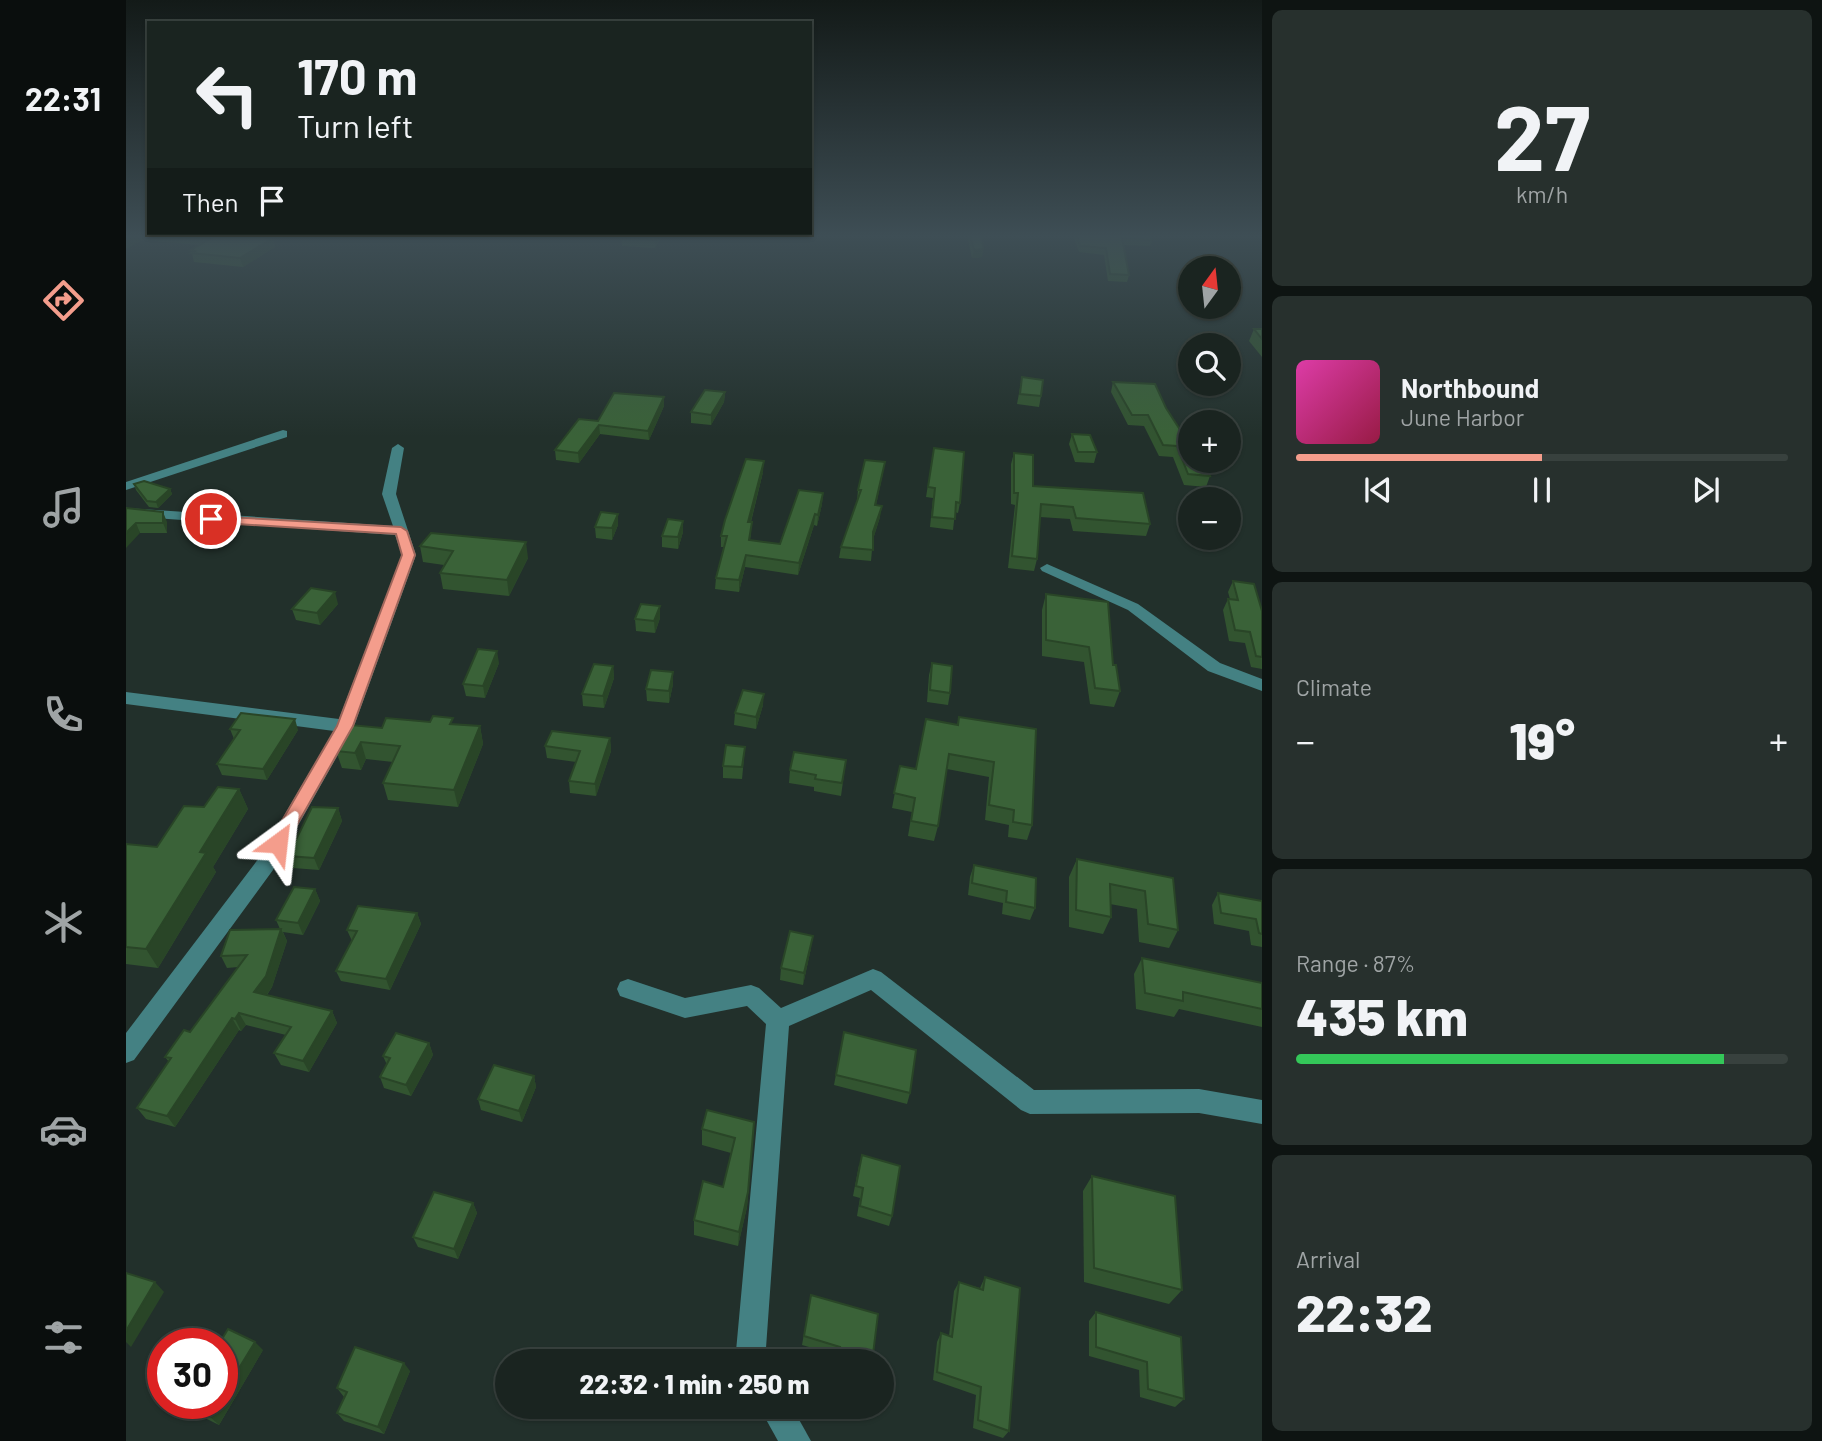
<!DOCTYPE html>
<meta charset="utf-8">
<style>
:root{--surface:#1a2420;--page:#27302d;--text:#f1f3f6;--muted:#9fa4a5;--line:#38413e;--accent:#f49d8c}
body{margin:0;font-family:Barlow,sans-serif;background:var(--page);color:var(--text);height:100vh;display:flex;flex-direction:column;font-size:26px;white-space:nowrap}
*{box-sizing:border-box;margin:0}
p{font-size:23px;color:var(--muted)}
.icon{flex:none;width:38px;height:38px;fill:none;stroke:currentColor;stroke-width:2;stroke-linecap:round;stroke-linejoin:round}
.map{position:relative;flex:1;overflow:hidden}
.drawer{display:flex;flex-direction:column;gap:10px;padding:10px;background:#0e1412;width:560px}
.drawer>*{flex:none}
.guide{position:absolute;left:21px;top:21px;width:665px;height:214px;border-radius:0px;box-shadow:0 2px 5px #0004,0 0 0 2px var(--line);background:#1a2420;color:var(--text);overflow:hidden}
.needle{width:46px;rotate:15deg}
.controls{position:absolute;left:1052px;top:256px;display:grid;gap:14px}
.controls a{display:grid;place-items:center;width:63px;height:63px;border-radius:50%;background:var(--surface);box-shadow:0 2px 5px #0004,0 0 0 2px var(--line);font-size:35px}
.speed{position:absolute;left:21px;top:1328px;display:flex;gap:14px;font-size:35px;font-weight:700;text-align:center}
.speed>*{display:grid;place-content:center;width:91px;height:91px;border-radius:50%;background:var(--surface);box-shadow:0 2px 5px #0004,0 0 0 2px var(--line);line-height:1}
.speed .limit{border:10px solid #d22;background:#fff;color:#111}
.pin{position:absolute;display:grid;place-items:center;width:60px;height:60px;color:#fff;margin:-30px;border:4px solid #fff;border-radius:50%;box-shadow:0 2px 7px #0007}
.me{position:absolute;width:77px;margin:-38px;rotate:30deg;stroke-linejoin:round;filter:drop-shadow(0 0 5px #0008)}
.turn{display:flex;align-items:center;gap:24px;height:147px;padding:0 35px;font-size:32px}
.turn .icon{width:91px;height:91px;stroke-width:2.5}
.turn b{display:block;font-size:49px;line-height:60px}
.then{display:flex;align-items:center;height:66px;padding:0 35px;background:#0003;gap:14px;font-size:26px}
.big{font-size:52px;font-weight:800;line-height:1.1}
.drawer .tile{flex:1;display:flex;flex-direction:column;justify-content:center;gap:10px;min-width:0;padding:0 24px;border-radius:10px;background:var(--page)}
.drawer .dial{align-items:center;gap:0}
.dial b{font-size:91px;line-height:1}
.song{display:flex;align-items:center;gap:21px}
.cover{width:84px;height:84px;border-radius:10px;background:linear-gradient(135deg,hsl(320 70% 55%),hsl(340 70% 35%))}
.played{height:7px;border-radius:4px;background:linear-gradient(90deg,var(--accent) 50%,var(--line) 50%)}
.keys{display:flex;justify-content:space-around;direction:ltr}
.heat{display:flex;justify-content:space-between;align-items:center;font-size:38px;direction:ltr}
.charge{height:10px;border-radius:5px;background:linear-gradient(90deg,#34c759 87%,var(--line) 0)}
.trip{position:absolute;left:369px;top:1349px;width:399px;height:70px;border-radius:35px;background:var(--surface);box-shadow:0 2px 5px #0004,0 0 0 2px var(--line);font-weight:800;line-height:70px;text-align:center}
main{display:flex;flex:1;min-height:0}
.tab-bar{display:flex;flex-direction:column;width:126px;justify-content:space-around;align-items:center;background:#0a0e0d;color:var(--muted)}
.tab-bar .icon{width:49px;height:49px}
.tab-bar .selected{color:var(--accent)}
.tab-bar b{font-size:32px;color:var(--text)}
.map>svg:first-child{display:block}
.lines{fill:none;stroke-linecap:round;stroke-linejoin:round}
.minor{fill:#448183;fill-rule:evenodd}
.wall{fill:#325430}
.shaded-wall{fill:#294527}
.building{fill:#3a6238;stroke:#294527;stroke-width:2}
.route{fill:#f49d8c;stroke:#9f665b;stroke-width:2}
</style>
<main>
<nav class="tab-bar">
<b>22:31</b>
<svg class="icon selected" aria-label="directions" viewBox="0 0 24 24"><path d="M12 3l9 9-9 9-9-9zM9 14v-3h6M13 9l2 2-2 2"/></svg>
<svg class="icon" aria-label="music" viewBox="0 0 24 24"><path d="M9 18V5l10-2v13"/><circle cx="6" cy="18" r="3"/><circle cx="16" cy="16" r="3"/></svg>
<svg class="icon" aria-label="phone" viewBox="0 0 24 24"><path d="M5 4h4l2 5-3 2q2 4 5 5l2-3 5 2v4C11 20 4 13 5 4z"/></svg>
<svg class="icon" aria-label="climate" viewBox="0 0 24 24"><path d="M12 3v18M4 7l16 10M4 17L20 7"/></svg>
<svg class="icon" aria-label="car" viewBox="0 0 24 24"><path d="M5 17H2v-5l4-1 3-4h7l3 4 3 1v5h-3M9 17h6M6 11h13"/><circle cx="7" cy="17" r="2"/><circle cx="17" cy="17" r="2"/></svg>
<svg class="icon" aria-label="filters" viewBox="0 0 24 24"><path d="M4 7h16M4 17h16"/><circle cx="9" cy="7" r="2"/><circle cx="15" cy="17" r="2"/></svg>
</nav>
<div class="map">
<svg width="1136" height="1441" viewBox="0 0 1136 1441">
<rect width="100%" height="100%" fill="#22302b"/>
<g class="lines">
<g class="minor">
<polygon points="157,430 161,431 161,437 0,490 0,482"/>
<polygon points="272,444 278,448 270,494 290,555 228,726 147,870 8,1060 0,1063 0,1033 133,858 208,731 0,704 0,692 213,719 276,555 269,535 0,516 0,508 267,526 256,494 266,448"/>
<polygon points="921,564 1012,604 1094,663 1136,679 1136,691 1082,671 1002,610 916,571 914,568"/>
<polygon points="747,969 755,972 908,1090 1073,1089 1136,1100 1136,1124 1073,1113 904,1114 895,1110 745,990 663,1026 639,1362 609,1362 640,1024 621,1006 559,1018 494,996 491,989 494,982 502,979 559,998 625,985 633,988 655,1008"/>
<polygon points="633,1407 666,1407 685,1441 652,1441"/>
</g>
</g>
<g class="wall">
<polygon points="0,235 119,235 147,238 149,247 117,267 68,262 65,250 74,245 16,240 0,248"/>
<polygon points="497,235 537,235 529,248 496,246 495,238"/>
<polygon points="841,235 856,235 857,249 856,257 846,258"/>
<polygon points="947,235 1024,235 1026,240 1024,246 998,245 1003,275 1001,282 982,281 978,255 953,252"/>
<polygon points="1128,329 1136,329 1136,357 1123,341"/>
<polygon points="896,377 915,396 913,407 891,404"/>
<polygon points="987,382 1040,408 1084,476 1080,487 1058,485 1047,457 1033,456 1018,426 1002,425 985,392"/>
<polygon points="599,392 598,402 585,425 565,423 565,412"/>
<polygon points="538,397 538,406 523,440 474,434 453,463 430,460 429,450 472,421"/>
<polygon points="946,434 971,452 968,463 949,462 943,444"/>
<polygon points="808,448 834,503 832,513 829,512 827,530 804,527 807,498 800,497"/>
<polygon points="888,453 907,486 1024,524 1020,536 947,531 944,519 914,517 911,559 908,571 882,568 889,505 885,504 885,464"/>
<polygon points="637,472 625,522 625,533 624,540 654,544 697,493 696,504 691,526 688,525 672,575 619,567 613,592 589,589 590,578 598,547 595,547 595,536"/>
<polygon points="757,473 750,505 754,517 747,539 745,561 713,558 715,547 731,501 732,490"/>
<polygon points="8,484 44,489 46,494 32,508 23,507 10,490"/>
<polygon points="0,508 41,522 41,533 14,533"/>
<polygon points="492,514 492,525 486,540 470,538 469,527"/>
<polygon points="557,521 557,532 552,549 536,547 536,536"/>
<polygon points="294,546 402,558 383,596 317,589 314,573 318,565 297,562"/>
<polygon points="1107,581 1136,611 1136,669 1125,667 1119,643 1103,641 1097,610 1102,599 1104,599 1102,592"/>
<polygon points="920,594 987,665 994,691 988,707 964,704 958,662 916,656 916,610"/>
<polygon points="212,604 194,625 170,620 166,609"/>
<polygon points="534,606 534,618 529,633 510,631 509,619"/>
<polygon points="373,663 359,698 340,696 337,684"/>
<polygon points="806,663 824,693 822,705 801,702 803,675"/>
<polygon points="487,666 488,678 478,708 457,706 456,694"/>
<polygon points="547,684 543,703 521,701 520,689"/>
<polygon points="637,705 630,729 608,725 609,713"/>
<polygon points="833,717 910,729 906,825 901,840 882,837 883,825 859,820 863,777 821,769 812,826 808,841 782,836 786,812 766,808 774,766 790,769 831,725"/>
<polygon points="328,724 354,726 357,744 332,807 262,800 257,783 267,762 240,759 235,770 216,768 210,751 256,728"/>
<polygon points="104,729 172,730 141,780 96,775 91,764 108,739"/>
<polygon points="484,738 485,751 470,796 444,793 443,781 450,762 421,758 419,746"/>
<polygon points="619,747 616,779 597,778 597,766"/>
<polygon points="720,760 715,796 688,791 688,787 663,783 664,770"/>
<polygon points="113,789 122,809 87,867 90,872 32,968 0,964 0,844 31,847 78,807"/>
<polygon points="212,808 216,821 193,870 167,868 162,856"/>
<polygon points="951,859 1047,878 1052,930 1043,948 1013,942 1011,909 984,904 985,917 977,934 943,927 943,877"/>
<polygon points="848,865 909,908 904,920 876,914 877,903 842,895 844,877"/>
<polygon points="189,889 194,901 177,935 157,932 161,941 146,987 141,995 206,1011 211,1023 183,1072 155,1065 148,1053 160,1035 120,1025 115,1031 113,1030 49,1127 20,1119 11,1108 43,1062 39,1057 64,1032 112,967 101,968 95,956 154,929 150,920"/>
<polygon points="1092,893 1136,901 1136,947 1125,945 1123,931 1088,924 1086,905"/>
<polygon points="291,913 295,924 264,990 215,981 210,971 226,941 221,930"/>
<polygon points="685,948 677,985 654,980 655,968"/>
<polygon points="1016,958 1136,983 1136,1027 1053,1009 1048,1017 1010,1009 1008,974"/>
<polygon points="718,1032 784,1093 781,1104 708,1085"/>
<polygon points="303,1043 307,1055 285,1096 258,1088 254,1077 261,1065 257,1056"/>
<polygon points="408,1076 410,1087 396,1122 355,1110 352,1099"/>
<polygon points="628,1122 621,1207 612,1246 568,1235 568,1220 597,1187 605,1153 576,1145 576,1129"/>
<polygon points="733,1165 766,1216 763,1226 731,1216 734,1198 727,1196"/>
<polygon points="966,1176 1056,1290 1043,1304 958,1282 957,1191"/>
<polygon points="347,1203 351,1213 332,1259 292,1247 287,1237"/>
<polygon points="859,1277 883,1431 877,1438 847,1428 850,1395 807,1380 811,1342 815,1333 823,1336 828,1291 833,1282 854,1288"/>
<polygon points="683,1304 746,1362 710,1362 711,1355 676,1345"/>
<polygon points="970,1312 1058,1399 1049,1407 1014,1397 1013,1370 963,1356 963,1321"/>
<polygon points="137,1350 93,1425 65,1411 56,1404"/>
<polygon points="284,1371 258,1434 218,1421 211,1413 218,1397 211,1388"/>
</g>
<g class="shaded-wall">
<polygon points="6,235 14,235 16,240 1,249 0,238"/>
<polygon points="532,235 537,235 529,248 529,240"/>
<polygon points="147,238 149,247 117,267 114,258"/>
<polygon points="857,249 856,257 846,258 848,250"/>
<polygon points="599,392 598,402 585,425 585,415"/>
<polygon points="538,397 538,406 523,440 522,431"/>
<polygon points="473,425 474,434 453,463 452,453"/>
<polygon points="638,461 637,472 622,533 622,522"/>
<polygon points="44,489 46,494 32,508 30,502"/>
<polygon points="697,493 696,504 691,526 692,515"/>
<polygon points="756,506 754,517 746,543 747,532"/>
<polygon points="37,512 41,522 41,533 37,523"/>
<polygon points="492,514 492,525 486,540 486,528"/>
<polygon points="689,514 688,525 672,575 673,563"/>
<polygon points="557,521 557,532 552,549 552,537"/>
<polygon points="10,523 14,533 0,548 0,533"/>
<polygon points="400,542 402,558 383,596 381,580"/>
<polygon points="620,555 619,567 613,592 613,580"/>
<polygon points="209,592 212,604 194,625 191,613"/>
<polygon points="534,606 534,618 529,633 528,621"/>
<polygon points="371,651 373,663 359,698 357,686"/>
<polygon points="487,666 488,678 478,708 477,696"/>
<polygon points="547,672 547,684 543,703 543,691"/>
<polygon points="638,694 637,705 630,729 630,717"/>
<polygon points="169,719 172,730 141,780 137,769"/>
<polygon points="354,726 357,744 332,807 328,790"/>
<polygon points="484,738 485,751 470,796 469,784"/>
<polygon points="235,742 240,759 235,770 229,753"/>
<polygon points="113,789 122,809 87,867 90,872 32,968 20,949 74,852"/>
<polygon points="212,808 216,821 193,870 188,858"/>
<polygon points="189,889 194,901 177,935 172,923"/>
<polygon points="291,913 295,924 264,990 260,979"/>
<polygon points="155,929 161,941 146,987 135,1003 128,992"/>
<polygon points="687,936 685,948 677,985 678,973"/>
<polygon points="206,1011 211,1023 183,1072 177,1061"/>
<polygon points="113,1013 120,1025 115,1031 109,1019"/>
<polygon points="106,1018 113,1030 49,1127 41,1116"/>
<polygon points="303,1043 307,1055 285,1096 280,1085"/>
<polygon points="408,1076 410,1087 396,1122 393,1111"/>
<polygon points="628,1122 621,1207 612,1246 613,1232"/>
<polygon points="347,1203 351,1213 332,1259 328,1249"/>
<polygon points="29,1282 38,1292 5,1347 0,1342 0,1331"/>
<polygon points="129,1342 137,1350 93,1425 84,1417 92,1404 96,1404 96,1396"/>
<polygon points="278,1363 284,1371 258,1434 252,1427"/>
</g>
<g class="building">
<polygon points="55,235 114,235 147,238 114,258 65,253 69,251 65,250 87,237"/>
<polygon points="497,235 532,235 529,240 495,238"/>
<polygon points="844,235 856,235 857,249 848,250"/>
<polygon points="951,235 1024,235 1026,240 996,238 1003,275 984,274 980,248 954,246"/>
<polygon points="1128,329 1136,329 1136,339"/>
<polygon points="896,377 917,380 915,396 894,394"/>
<polygon points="987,382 1029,384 1040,408 1060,439 1064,439 1064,460 1076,460 1084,476 1062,474 1051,446 1037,445 1022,415 1006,415"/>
<polygon points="579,390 599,392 585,415 565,412"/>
<polygon points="488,393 538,397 522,431 473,425 452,453 429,450 453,419 472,421"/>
<polygon points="946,434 964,435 971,452 952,452"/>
<polygon points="808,448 838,452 834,503 830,502 829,519 806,517 809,488 802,487"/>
<polygon points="888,453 907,455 907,486 1017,493 1024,524 950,518 947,507 915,504 911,559 886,556 892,493 888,493"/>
<polygon points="620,459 638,461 622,522 626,522 623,540 654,544 673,490 697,493 692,515 689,514 673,563 620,555 613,580 590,578 601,536 595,536 599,520"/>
<polygon points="739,460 759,462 749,505 756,506 747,532 747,550 715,547 735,490 732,490"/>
<polygon points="18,481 44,489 30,502 21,501 8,484"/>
<polygon points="0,508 37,512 37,523 10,523 0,533"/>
<polygon points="475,512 492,514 486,528 469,527"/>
<polygon points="542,519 557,521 552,537 536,536"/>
<polygon points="305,533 400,542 381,580 314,573 327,551 294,546"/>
<polygon points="1107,581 1128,584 1136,611 1136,657 1130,656 1124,632 1109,630 1102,599 1112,600"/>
<polygon points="185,588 209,592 191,613 166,609"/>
<polygon points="920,594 982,602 987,665 990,665 994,691 969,688 963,647 920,640"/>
<polygon points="515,604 534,606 528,621 509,619"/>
<polygon points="352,649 371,651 357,686 337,684"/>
<polygon points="806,663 826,666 824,693 804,690"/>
<polygon points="468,664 487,666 477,696 456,694"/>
<polygon points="525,670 547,672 543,691 520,689"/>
<polygon points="617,690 638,694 630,717 609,713"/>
<polygon points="115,713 169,719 137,769 91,764 114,730 104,729"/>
<polygon points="307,716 327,718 324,724 354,726 328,790 257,783 274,746 235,742 229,753 210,751 225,725 256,728 260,718 304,722"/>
<polygon points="833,717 910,729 906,825 887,822 888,810 863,805 868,762 823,754 812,826 785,821 789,798 768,793 774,766 790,769 800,719 832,725"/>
<polygon points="426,731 484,738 469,784 443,781 454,751 419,746"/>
<polygon points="600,745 619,747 616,767 597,766"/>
<polygon points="668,752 720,760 716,783 689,779 690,775 664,770"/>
<polygon points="92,787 113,789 74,852 80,853 20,949 0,947 0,844 31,847 58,806 78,807"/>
<polygon points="186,807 212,808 188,858 162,856"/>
<polygon points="951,859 1047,878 1052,930 1022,924 1019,891 984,884 985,917 950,910"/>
<polygon points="848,865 910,878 909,908 880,902 881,891 846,883"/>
<polygon points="168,887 189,889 172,923 150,920"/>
<polygon points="1092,893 1136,901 1136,934 1133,933 1130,919 1095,913"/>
<polygon points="232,906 291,913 260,979 210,971 231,931 221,930"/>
<polygon points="155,929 140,976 128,992 206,1011 177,1061 148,1053 165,1027 113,1013 109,1019 106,1018 41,1116 11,1108 45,1058 39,1057 58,1030 64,1032 121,955 95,956 104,930"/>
<polygon points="664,931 687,936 678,973 655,968"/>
<polygon points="1016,958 1136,983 1136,1009 1057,992 1057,1001 1019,993"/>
<polygon points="718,1032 790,1050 784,1093 710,1075"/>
<polygon points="270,1033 303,1043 280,1085 254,1077 264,1058 257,1056"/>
<polygon points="368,1065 408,1076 393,1111 352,1099"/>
<polygon points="581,1110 628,1122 622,1192 613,1232 568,1220 577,1181 597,1187 609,1138 576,1129"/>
<polygon points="736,1155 774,1166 766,1216 734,1206 737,1188 730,1186"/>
<polygon points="966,1176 1049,1196 1056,1290 968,1268"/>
<polygon points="308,1192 347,1203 328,1249 287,1237"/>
<polygon points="0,1273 29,1282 0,1331"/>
<polygon points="859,1277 894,1288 883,1431 852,1420 855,1387 811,1372 815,1333 826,1337 833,1282 857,1290"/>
<polygon points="685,1295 752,1314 746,1362 712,1362 714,1347 678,1336"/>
<polygon points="970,1312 1055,1337 1058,1399 1022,1389 1021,1362 970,1347"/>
<polygon points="102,1329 129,1342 96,1396 96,1344 93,1344"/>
<polygon points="229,1347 278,1363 252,1427 211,1413 221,1392 211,1388"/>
<polygon points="56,1404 92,1404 84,1417"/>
</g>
<linearGradient id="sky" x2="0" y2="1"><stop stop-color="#131a18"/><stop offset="0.54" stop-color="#3e4e55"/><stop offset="1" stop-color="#3e4e55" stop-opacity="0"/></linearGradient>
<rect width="1136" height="437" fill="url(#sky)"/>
<polygon class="route" points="85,516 275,527 281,531 289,555 227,726 158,848 145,848 143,843 211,726 276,555 270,534 80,522 79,519"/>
</svg>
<div class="controls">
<a><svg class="needle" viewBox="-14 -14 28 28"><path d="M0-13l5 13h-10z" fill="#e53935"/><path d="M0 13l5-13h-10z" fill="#9fa4a5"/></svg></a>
<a><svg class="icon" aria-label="search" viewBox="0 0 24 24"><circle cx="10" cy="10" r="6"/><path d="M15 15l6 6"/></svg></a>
<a>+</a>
<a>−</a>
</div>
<div class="speed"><div class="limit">30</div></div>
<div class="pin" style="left:85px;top:519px;background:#d93025"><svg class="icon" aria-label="arrive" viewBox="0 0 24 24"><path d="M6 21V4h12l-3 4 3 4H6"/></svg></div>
<svg class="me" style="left:152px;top:843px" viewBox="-20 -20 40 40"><path d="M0-17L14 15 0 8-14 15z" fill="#f49d8c" stroke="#fff" stroke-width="4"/></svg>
<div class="trip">22:32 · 1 min · 250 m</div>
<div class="guide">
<div class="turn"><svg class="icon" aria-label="left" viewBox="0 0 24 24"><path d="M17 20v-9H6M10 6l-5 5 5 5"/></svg><div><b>170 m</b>Turn left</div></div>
<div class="then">Then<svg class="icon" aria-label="arrive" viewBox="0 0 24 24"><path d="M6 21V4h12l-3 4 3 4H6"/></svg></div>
</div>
</div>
<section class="drawer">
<div class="tile dial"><b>27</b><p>km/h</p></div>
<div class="tile">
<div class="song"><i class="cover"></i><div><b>Northbound</b><p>June Harbor</p></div></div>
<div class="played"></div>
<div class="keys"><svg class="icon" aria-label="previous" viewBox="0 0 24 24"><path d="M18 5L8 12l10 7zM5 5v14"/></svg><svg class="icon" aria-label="pause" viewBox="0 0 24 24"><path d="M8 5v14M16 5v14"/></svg><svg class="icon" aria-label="next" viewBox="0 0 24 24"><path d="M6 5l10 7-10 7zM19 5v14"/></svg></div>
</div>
<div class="tile"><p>Climate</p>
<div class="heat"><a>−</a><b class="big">19°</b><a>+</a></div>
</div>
<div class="tile"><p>Range · 87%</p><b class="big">435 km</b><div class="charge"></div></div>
<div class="tile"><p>Arrival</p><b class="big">22:32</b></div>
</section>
</main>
